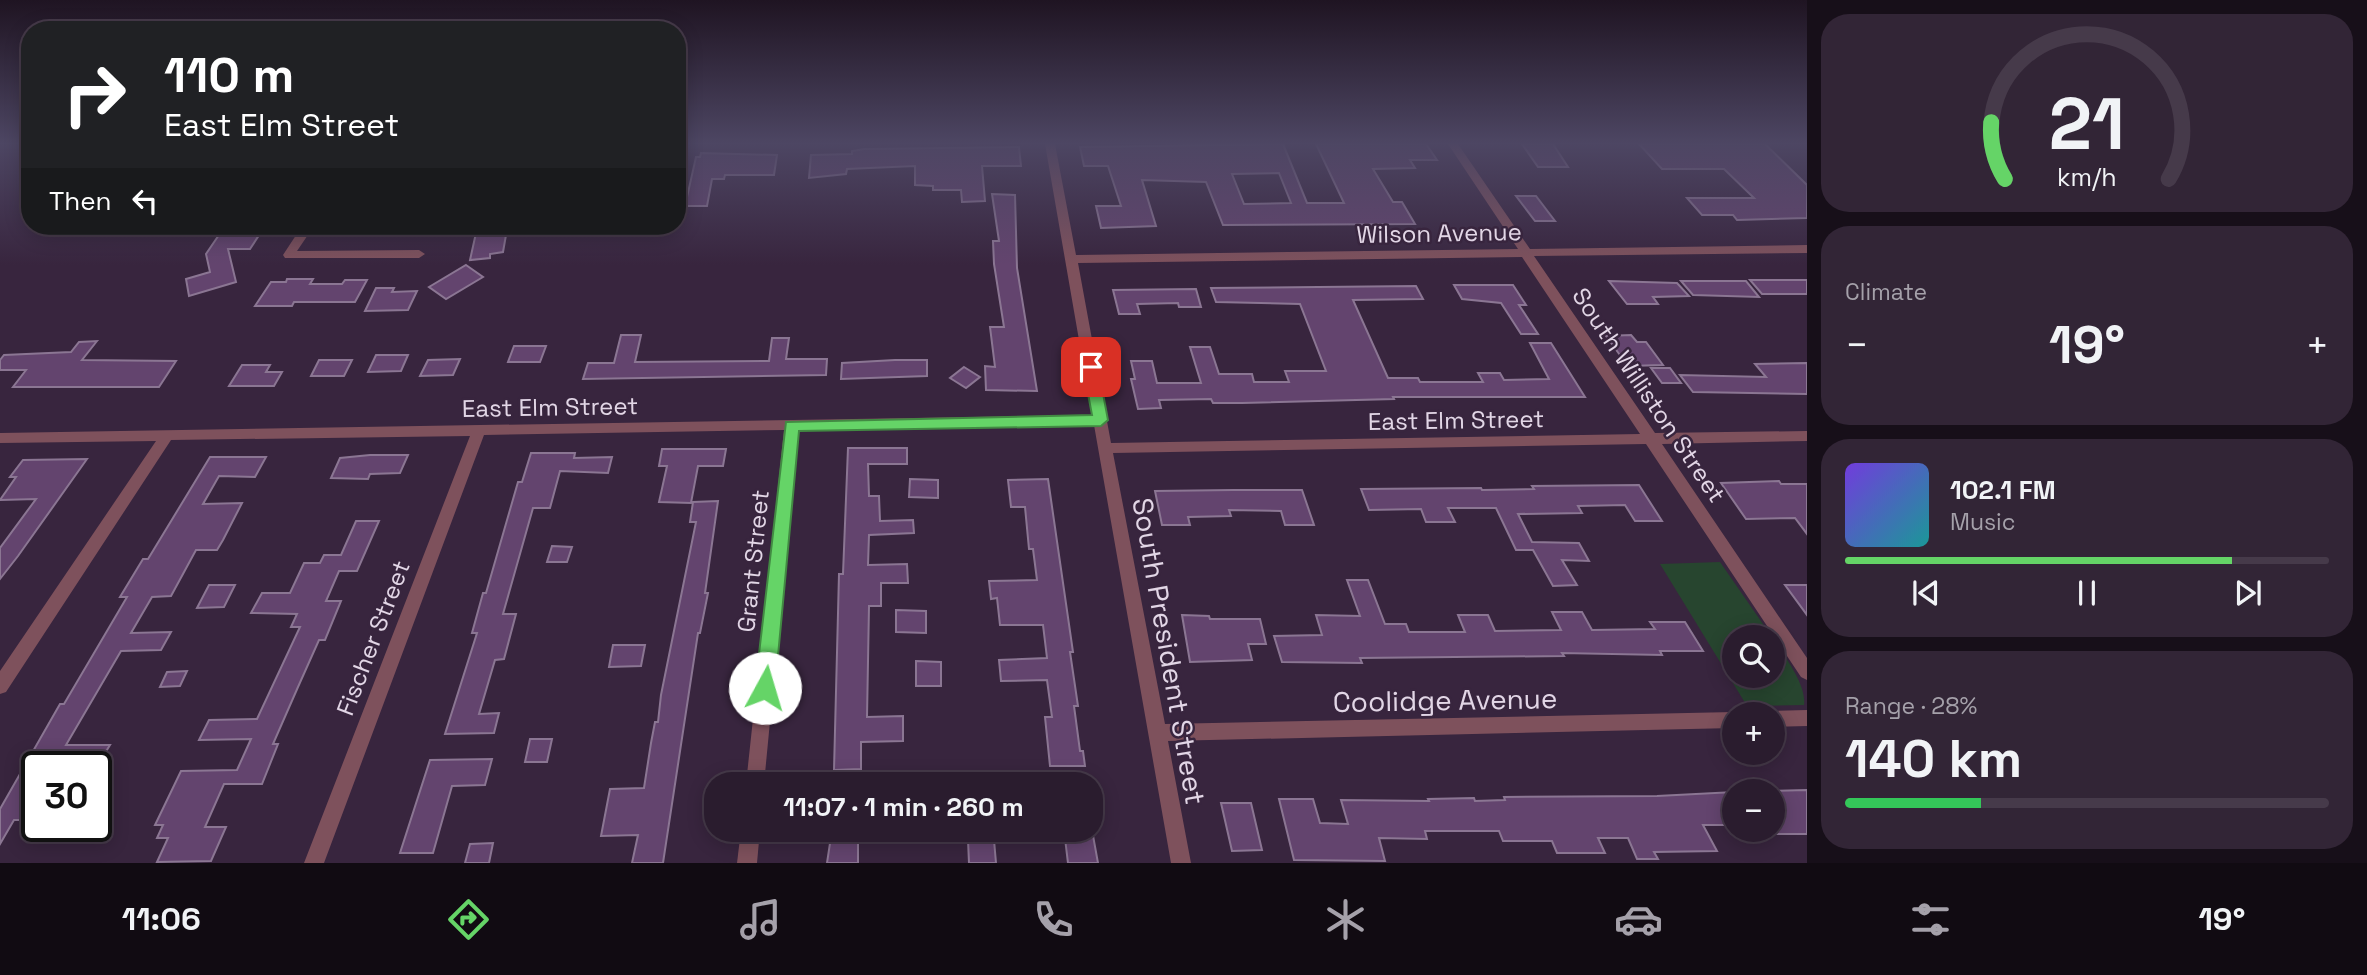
<!DOCTYPE html>
<meta charset="utf-8">
<style>
:root{--surface:#2a1c2e;--page:#322536;--text:#f1f3f6;--muted:#a5a1aa;--line:#463a4a;--accent:#65d467}
body{margin:0;font-family:"Space Grotesk",sans-serif;background:var(--page);color:var(--text);height:100vh;display:flex;flex-direction:column;font-size:26px;white-space:nowrap}
*{box-sizing:border-box;margin:0}
p{font-size:23px;color:var(--muted)}
.icon{flex:none;width:38px;height:38px;fill:none;stroke:currentColor;stroke-width:2;stroke-linecap:round;stroke-linejoin:round}
.map{position:relative;flex:1;overflow:hidden}
.sheet{display:flex;flex-direction:column;gap:14px;padding:14px;background:#170f19;width:560px}
.sheet>*{flex:none}
.guide{position:absolute;left:21px;top:21px;width:665px;height:214px;border-radius:28px;box-shadow:0 4px 18px #0003,0 0 0 2px var(--line);background:#202124;color:#fff;overflow:hidden}
.fabs{position:absolute;left:1722px;top:625px;display:grid;gap:14px}
.fabs a{display:grid;place-items:center;width:63px;height:63px;border-radius:50%;background:var(--surface);box-shadow:0 4px 18px #0003,0 0 0 2px var(--line);font-size:35px}
.speed{position:absolute;left:21px;top:751px;display:flex;gap:14px;font-size:35px;font-weight:700;text-align:center}
.speed>*{display:grid;place-content:center;width:91px;height:91px;border-radius:50%;background:var(--surface);box-shadow:0 4px 18px #0003,0 0 0 2px var(--line);line-height:1}
.speed .limit{border:4px solid #111;border-radius:10px;background:#fff;color:#111}
.pin{position:absolute;display:grid;place-items:center;width:60px;height:60px;color:#fff;margin:-30px;border-radius:14px;box-shadow:0 4px 10px #0006}
.me{position:absolute;width:77px;margin:-38px;rotate:6deg;stroke-linejoin:round;filter:drop-shadow(0 0 5px #0008)}
.turn{display:flex;align-items:center;gap:24px;height:147px;padding:0 28px;font-size:32px}
.turn .icon{width:91px;height:91px;stroke-width:2.5}
.turn b{display:block;font-size:49px;line-height:60px}
.then{display:flex;align-items:center;height:66px;padding:0 28px;background:#0003;gap:14px;font-size:26px}
.big{font-size:52px;font-weight:700;line-height:1.1}
.sheet .card{flex:1;display:flex;flex-direction:column;justify-content:center;gap:10px;min-width:0;padding:0 24px;border-radius:28px;background:var(--page)}
.sheet .dial{align-items:center;gap:0}
.dial svg{height:182px;overflow:visible;fill:none;stroke:var(--line);stroke-width:7;stroke-linecap:round;text-anchor:middle}
.dial text{fill:var(--text);stroke:none}
.song{display:flex;align-items:center;gap:21px}
.cover{width:84px;height:84px;border-radius:10px;background:linear-gradient(135deg,hsl(260 70% 55%),hsl(180 70% 35%))}
.played{height:7px;border-radius:4px;background:linear-gradient(90deg,var(--accent) 80%,var(--line) 80%)}
.keys{display:flex;justify-content:space-around;direction:ltr}
.heat{display:flex;justify-content:space-between;align-items:center;font-size:38px;direction:ltr}
.charge{height:10px;border-radius:5px;background:linear-gradient(90deg,#34c759 28%,var(--line) 0)}
.trip{position:absolute;left:704px;top:772px;width:399px;height:70px;border-radius:28px;background:var(--surface);box-shadow:0 4px 18px #0003,0 0 0 2px var(--line);font-weight:700;line-height:70px;text-align:center}
.dock{display:flex;height:112px;justify-content:space-around;align-items:center;background:#110b12;color:var(--muted)}
.dock .icon{width:49px;height:49px}
.dock .current{color:var(--accent)}
.dock b{font-size:32px;color:var(--text)}
main{display:flex;flex:1;min-height:0}
.map>svg:first-child{display:block}
.green{fill:#27452f}
.building{fill:#63446e;stroke:#8b7693;stroke-width:2;fill-rule:evenodd}
.lines{fill:none;stroke-linecap:round;stroke-linejoin:round}
.minor{fill:#7e515c;fill-rule:evenodd}
.route{fill:#65d467;stroke:#428a43;stroke-width:2}
.labels{text-anchor:middle;dominant-baseline:central;stroke-width:5;stroke-linejoin:round;paint-order:stroke}
.street-label{font-size:24px;fill:#e2d6e6;stroke:#38253e}
.near-street-label{font-size:28px;fill:#e2d6e6;stroke:#38253e}
</style>
<main>
<div class="map">
<svg width="1807" height="863" viewBox="0 0 1807 863">
<rect width="100%" height="100%" fill="#38253e"/>
<path class="green" d="M1720 562 1772 637H1734V676H1773V639C1784 655 1807 685 1804 705L1747 706 1660 564Z"/>
<g class="building">
<path d="M1283 144 1307 203H1344L1316 144H1426L1437 160H1410L1415 168 1373 169 1393 202H1402L1415 224 1223 225 1206 182 1142 180 1156 226 1101 228 1096 206H1121L1108 166H1084L1080 147ZM1279 173 1291 203 1244 204 1232 174Z"/>
<polygon points="1522,144 1553,144 1568,167 1538,167"/>
<polygon points="1639,144 1765,144 1807,185 1807,218 1737,220 1733,215 1702,215 1687,198 1754,198 1724,169 1662,169"/>
<polygon points="1019,147 1021,166 982,166 985,201 962,202 961,190 933,190 933,186 915,185 915,166 847,169 846,174 809,178 811,155 852,154 852,151 864,149"/>
<polygon points="701,153 777,155 774,175 725,175 724,179 712,179 707,206 685,206 696,157 700,157"/>
<polygon points="992,194 1015,195 1017,268 1037,391 986,390 985,366 995,367 990,327 1004,327 994,264 993,241 999,241"/>
<polygon points="1516,196 1536,196 1555,221 1535,221"/>
<polygon points="246,226 265,226 250,249 228,249 236,282 189,296 186,279 210,272 206,254 223,229 243,231"/>
<polygon points="496,231 495,236 506,235 503,252 490,254 490,258 470,260 476,233"/>
<polygon points="466,265 483,277 446,299 429,287"/>
<polygon points="287,279 313,279 310,284 342,284 345,280 367,280 355,302 294,302 292,306 255,306 271,282 286,282"/>
<polygon points="1750,280 1807,280 1807,294 1762,294"/>
<polygon points="1609,281 1677,283 1689,296 1653,297 1658,304 1627,304"/>
<polygon points="1681,281 1746,281 1759,297 1693,295"/>
<polygon points="1454,285 1513,285 1526,305 1519,305 1538,334 1521,334 1501,303 1462,299"/>
<polygon points="1416,286 1423,299 1353,300 1388,378 1418,378 1420,382 1483,382 1478,373 1500,373 1504,380 1549,379 1530,343 1551,343 1585,397 1393,397 1394,399 1242,403 1213,403 1211,399 1159,400 1161,408 1138,409 1131,379 1135,379 1131,361 1152,361 1157,383 1201,383 1190,347 1210,347 1219,374 1252,374 1254,382 1289,382 1285,371 1326,371 1300,304 1216,302 1211,288"/>
<polygon points="376,288 394,288 392,292 417,291 408,310 365,311"/>
<polygon points="1196,289 1201,307 1179,307 1178,303 1137,304 1140,314 1119,314 1113,290"/>
<polygon points="621,335 641,335 635,362 769,361 772,338 789,338 786,359 827,359 826,375 583,379 588,363 614,363"/>
<polygon points="1631,335 1637,342 1646,342 1663,365 1628,366 1606,336"/>
<polygon points="97,341 82,360 176,361 159,387 13,387 26,370 0,370 0,360 4,355 71,352 79,342"/>
<polygon points="514,346 546,346 540,362 508,362"/>
<polygon points="376,355 408,355 401,371 368,372"/>
<polygon points="460,359 453,375 420,376 428,360"/>
<polygon points="319,360 352,360 344,376 311,376"/>
<polygon points="895,360 927,360 927,376 841,379 842,363"/>
<polygon points="1807,363 1807,394 1693,392 1680,375 1766,377 1755,364"/>
<polygon points="242,365 270,365 266,372 282,372 274,386 229,386"/>
<polygon points="964,367 980,377 966,388 950,378"/>
<polygon points="1651,368 1670,368 1681,383 1662,383"/>
<polygon points="848,448 907,448 907,464 868,464 869,496 879,496 880,521 913,520 914,533 869,535 868,565 907,564 908,583 881,583 881,606 869,606 867,717 903,716 903,741 861,742 861,769 834,770 839,574 843,574"/>
<polygon points="662,449 726,449 723,466 698,466 691,503 659,502 667,466 659,466"/>
<polygon points="531,453 575,453 574,458 612,457 608,473 560,471 550,508 533,508 503,614 516,614 504,659 495,660 479,714 499,713 494,733 445,734 477,633 472,633 483,593 486,593 518,482 522,482"/>
<polygon points="370,455 408,455 400,473 370,474 368,479 331,478 340,458"/>
<polygon points="210,457 266,457 255,477 219,476 203,504 242,503 223,540 217,550 196,550 171,596 152,597 131,633 171,632 161,650 121,651 66,745 110,745 97,766 75,766 76,764 37,765 37,795 22,820 14,820 0,844 0,809 60,704 64,704 127,597 120,597 143,559 148,559"/>
<polygon points="87,459 18,556 0,579 0,548 36,499 0,500 16,477 10,477 23,460"/>
<polygon points="910,479 938,480 938,498 909,497"/>
<polygon points="1048,479 1073,652 1070,652 1078,706 1074,706 1080,751 1083,751 1085,766 1050,766 1045,717 1052,717 1047,680 1001,681 999,660 1047,658 1043,625 1000,625 997,598 991,599 989,581 1037,580 1033,549 1029,549 1025,507 1011,507 1008,480"/>
<polygon points="1779,481 1781,484 1807,484 1807,534 1795,518 1746,519 1721,483"/>
<polygon points="1639,485 1662,521 1635,521 1625,505 1578,506 1582,513 1518,514 1532,542 1579,543 1589,561 1562,560 1577,585 1553,586 1533,550 1516,550 1496,508 1448,508 1455,522 1426,522 1421,509 1369,510 1361,489 1481,488 1482,490 1534,489 1532,486"/>
<polygon points="1233,490 1302,490 1314,525 1285,525 1281,511 1229,510 1231,516 1188,517 1190,525 1162,525 1155,491"/>
<polygon points="718,501 705,593 708,593 700,633 698,633 663,863 632,863 638,835 601,836 610,789 644,788 651,743 655,722 658,722 661,695 696,522 690,522 693,502"/>
<polygon points="356,521 379,521 357,571 339,571 326,601 341,601 325,640 319,640 298,687 273,744 278,744 262,784 224,784 205,827 226,827 211,861 157,862 168,838 157,838 163,825 155,825 181,771 237,770 251,739 199,740 209,720 257,719 300,627 291,627 297,614 251,613 262,593 290,593 304,563 320,563 324,555 341,555"/>
<polygon points="552,546 572,547 567,562 547,562"/>
<polygon points="1347,580 1368,580 1385,624 1406,624 1409,632 1465,632 1458,615 1488,615 1495,631 1561,630 1552,612 1582,612 1592,630 1655,629 1650,622 1685,622 1703,651 1660,651 1662,655 1562,653 1564,656 1360,658 1362,663 1282,662 1274,636 1322,635 1316,615 1360,616"/>
<polygon points="209,585 235,585 224,607 197,608"/>
<polygon points="1785,585 1807,585 1807,615"/>
<polygon points="896,610 926,611 926,633 896,632"/>
<polygon points="1182,615 1209,616 1210,619 1260,619 1266,644 1248,644 1252,660 1190,662"/>
<polygon points="613,645 645,645 641,666 609,667"/>
<polygon points="916,661 941,662 941,686 916,686"/>
<polygon points="187,671 180,686 160,687 167,672"/>
<polygon points="530,739 552,739 547,762 525,762"/>
<polygon points="492,759 485,785 452,786 433,853 400,853 430,760"/>
<polygon points="1807,790 1807,834 1776,834 1773,828 1773,791 1769,791"/>
<polygon points="1734,792 1734,825 1703,825 1717,851 1654,852 1658,859 1637,859 1628,838 1598,838 1605,853 1557,853 1552,841 1503,841 1499,831 1425,831 1427,839 1379,838 1385,861 1294,860 1279,799 1313,799 1320,823 1348,824 1341,800 1429,801 1428,799 1474,798 1475,801 1505,800 1504,797 1657,796"/>
<polygon points="1221,803 1251,803 1262,850 1232,851"/>
<polygon points="832,830 858,830 858,863 827,863"/>
<polygon points="1064,830 1092,830 1098,863 1068,863"/>
<polygon points="968,840 994,840 996,863 969,863"/>
<polygon points="493,843 489,863 465,863 470,844"/>
</g>
<g class="lines">
<g class="minor">
<path d="M1045 144H1055L1076 255 1518 249 1448 144H1458L1530 249 1807 245V253L1534 256 1655 433 1807 431V441L1662 444 1807 658V680L1801 677 1646 444 1113 453 1165 724 1734 712 1740 714H1734V728L1168 741 1191 863H1171L1094 425 798 430 764 784H746L784 430 484 435 324 863H304L470 436 171 440 6 692 0 694V671L156 441 0 443V433L1092 415ZM1522 257 1640 434 1111 443 1078 263Z"/>
<polygon points="302,226 314,226 297,251 419,250 425,254 419,258 285,258 283,255"/>
<polygon points="1807,710 1807,726 1773,727 1773,714 1766,714 1773,711"/>
<polygon points="741,830 760,830 757,863 737,863"/>
</g>
</g>
<linearGradient id="sky" x2="0" y2="1"><stop stop-color="#1f1422"/><stop offset="0.54" stop-color="#4d4663"/><stop offset="1" stop-color="#4d4663" stop-opacity="0"/></linearGradient>
<rect width="1807" height="265" fill="url(#sky)"/>
<polygon class="route" points="1091,361 1098,367 1108,420 1101,426 799,431 775,688 772,694 765,697 758,694 755,688 786,422 1092,415 1083,367"/>
<g class="labels">
<g class="street-label">
<text transform="translate(1439 233) rotate(-1)">Wilson Avenue</text>
<text transform="translate(1649 395) rotate(56)">South Williston Street</text>
<text transform="translate(550 407) rotate(-1)">East Elm Street</text>
<text transform="translate(1456 420) rotate(-1)">East Elm Street</text>
<text transform="translate(753 561) rotate(-84)">Grant Street</text>
<text transform="translate(373 638) rotate(-69)">Fischer Street</text>
</g>
<g class="near-street-label">
<text transform="translate(1169 651) rotate(80)">South President Street</text>
<text transform="translate(1445 700) rotate(-1)">Coolidge Avenue</text>
</g>
</g>
</svg>
<div class="fabs">
<a><svg class="icon" aria-label="search" viewBox="0 0 24 24"><circle cx="10" cy="10" r="6"/><path d="M15 15l6 6"/></svg></a>
<a>+</a>
<a>−</a>
</div>
<div class="speed"><div class="limit">30</div></div>
<div class="pin" style="left:1091px;top:367px;background:#d93025"><svg class="icon" aria-label="arrive" viewBox="0 0 24 24"><path d="M6 21V4h12l-3 4 3 4H6"/></svg></div>
<svg class="me" style="left:765px;top:688px" viewBox="-20 -20 40 40"><circle r="19" fill="#fff"/><path d="M0-13L10 11 0 6-10 11z" fill="#65d467"/></svg>
<div class="trip">11:07 · 1 min · 260 m</div>
<div class="guide">
<div class="turn"><svg class="icon" aria-label="right" viewBox="0 0 24 24"><path d="M7 20v-9h11M14 6l5 5-5 5"/></svg><div><b>110 m</b>East Elm Street</div></div>
<div class="then">Then<svg class="icon" aria-label="left" viewBox="0 0 24 24"><path d="M17 20v-9H6M10 6l-5 5 5 5"/></svg></div>
</div>
</div>
<section class="sheet">
<div class="card dial"><svg viewBox="0 0 100 80">
<path d="M14 69A42 42 0 1 1 86 69"/>
<path d="M14 69A42 42 0 0 1 8 44" stroke="#65d467"/>
<text x="50" y="56" font-size="32" font-weight="700">21</text>
<text x="50" y="72" font-size="11">km/h</text>
</svg></div>
<div class="card"><p>Climate</p>
<div class="heat"><a>−</a><b class="big">19°</b><a>+</a></div>
</div>
<div class="card">
<div class="song"><i class="cover"></i><div><b>102.1 FM</b><p>Music</p></div></div>
<div class="played"></div>
<div class="keys"><svg class="icon" aria-label="previous" viewBox="0 0 24 24"><path d="M18 5L8 12l10 7zM5 5v14"/></svg><svg class="icon" aria-label="pause" viewBox="0 0 24 24"><path d="M8 5v14M16 5v14"/></svg><svg class="icon" aria-label="next" viewBox="0 0 24 24"><path d="M6 5l10 7-10 7zM19 5v14"/></svg></div>
</div>
<div class="card"><p>Range · 28%</p><b class="big">140 km</b><div class="charge"></div></div>
</section>
</main>
<nav class="dock">
<b>11:06</b>
<svg class="icon current" aria-label="directions" viewBox="0 0 24 24"><path d="M12 3l9 9-9 9-9-9zM9 14v-3h6M13 9l2 2-2 2"/></svg>
<svg class="icon" aria-label="music" viewBox="0 0 24 24"><path d="M9 18V5l10-2v13"/><circle cx="6" cy="18" r="3"/><circle cx="16" cy="16" r="3"/></svg>
<svg class="icon" aria-label="phone" viewBox="0 0 24 24"><path d="M5 4h4l2 5-3 2q2 4 5 5l2-3 5 2v4C11 20 4 13 5 4z"/></svg>
<svg class="icon" aria-label="climate" viewBox="0 0 24 24"><path d="M12 3v18M4 7l16 10M4 17L20 7"/></svg>
<svg class="icon" aria-label="car" viewBox="0 0 24 24"><path d="M5 17H2v-5l4-1 3-4h7l3 4 3 1v5h-3M9 17h6M6 11h13"/><circle cx="7" cy="17" r="2"/><circle cx="17" cy="17" r="2"/></svg>
<svg class="icon" aria-label="filters" viewBox="0 0 24 24"><path d="M4 7h16M4 17h16"/><circle cx="9" cy="7" r="2"/><circle cx="15" cy="17" r="2"/></svg>
<b>19°</b>
</nav>
